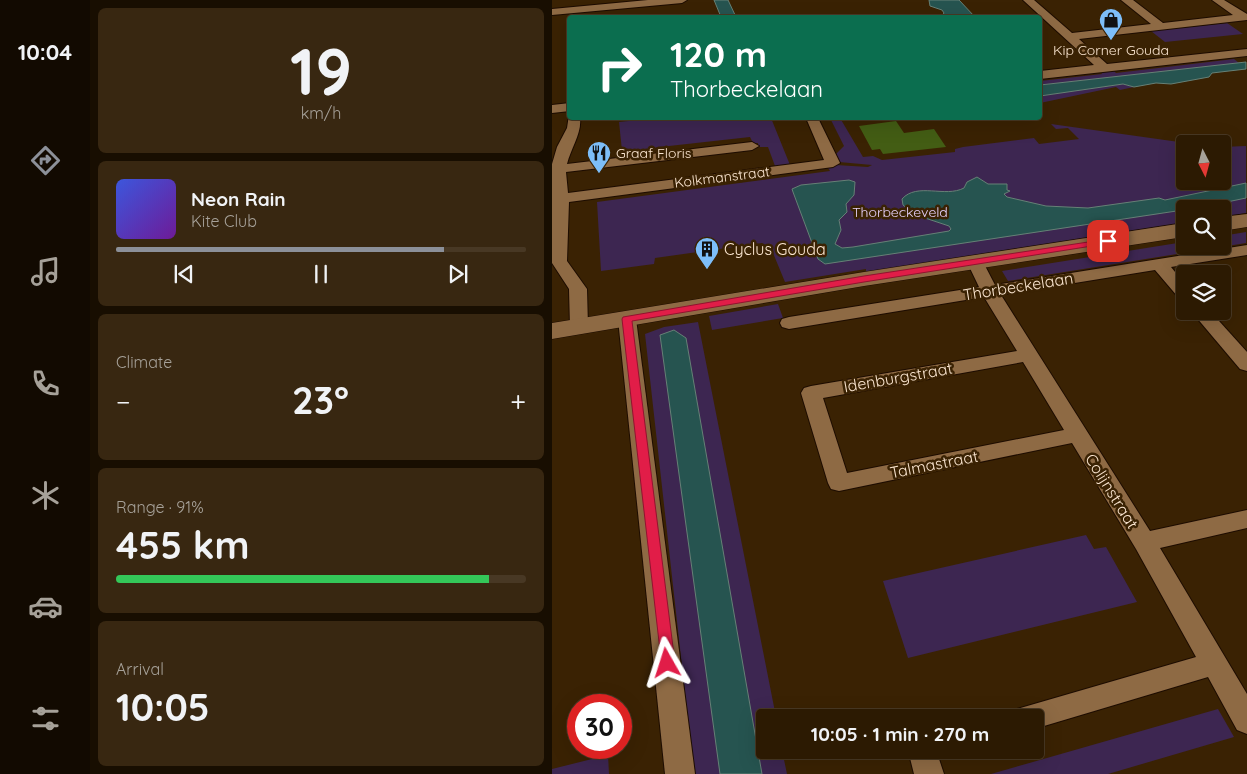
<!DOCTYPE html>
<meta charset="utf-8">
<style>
:root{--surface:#2c1a02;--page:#382711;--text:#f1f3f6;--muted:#a6a199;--line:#483824;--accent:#8c9099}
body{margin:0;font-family:Quicksand,sans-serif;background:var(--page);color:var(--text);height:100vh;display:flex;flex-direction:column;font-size:19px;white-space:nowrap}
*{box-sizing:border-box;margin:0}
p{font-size:16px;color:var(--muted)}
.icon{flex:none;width:28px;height:28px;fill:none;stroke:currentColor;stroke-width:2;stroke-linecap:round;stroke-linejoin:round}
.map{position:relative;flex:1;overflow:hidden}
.sheet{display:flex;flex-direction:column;gap:8px;padding:8px;background:#180e01;width:462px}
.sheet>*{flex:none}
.banner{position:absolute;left:15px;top:15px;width:475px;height:105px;border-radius:5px;box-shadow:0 5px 20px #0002,0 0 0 1px var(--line);background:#0b6e4f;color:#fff;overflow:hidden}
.needle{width:32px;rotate:174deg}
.tools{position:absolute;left:624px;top:135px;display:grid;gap:10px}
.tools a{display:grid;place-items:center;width:55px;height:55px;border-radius:5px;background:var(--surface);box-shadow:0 5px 20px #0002,0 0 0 1px var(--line);font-size:25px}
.speed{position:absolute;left:15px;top:694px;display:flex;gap:10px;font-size:25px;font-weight:700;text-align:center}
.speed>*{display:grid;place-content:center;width:65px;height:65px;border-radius:50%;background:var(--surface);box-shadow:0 5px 20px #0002,0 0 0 1px var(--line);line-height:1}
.speed .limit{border:8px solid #d22;background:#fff;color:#111}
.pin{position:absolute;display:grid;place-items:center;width:42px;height:42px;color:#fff;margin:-21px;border-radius:10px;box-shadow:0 2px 8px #0006}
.me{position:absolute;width:55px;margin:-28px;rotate:354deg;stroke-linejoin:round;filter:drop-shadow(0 0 4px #0008)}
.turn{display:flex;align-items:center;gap:18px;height:105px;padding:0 20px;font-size:22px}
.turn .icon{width:65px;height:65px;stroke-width:2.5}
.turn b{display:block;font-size:35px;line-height:42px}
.big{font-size:38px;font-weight:800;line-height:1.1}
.sheet .card{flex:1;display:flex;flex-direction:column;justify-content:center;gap:8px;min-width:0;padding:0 18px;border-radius:8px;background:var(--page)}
.sheet .dial{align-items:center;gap:0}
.dial b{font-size:65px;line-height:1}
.song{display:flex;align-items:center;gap:15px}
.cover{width:60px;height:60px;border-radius:8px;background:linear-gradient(135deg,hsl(230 70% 55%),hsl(280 70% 35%))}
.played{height:5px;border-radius:2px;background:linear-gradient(90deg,var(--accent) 80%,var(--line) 80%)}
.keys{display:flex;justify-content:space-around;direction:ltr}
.heat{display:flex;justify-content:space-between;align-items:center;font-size:28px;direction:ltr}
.charge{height:8px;border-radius:4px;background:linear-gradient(90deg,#34c759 91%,var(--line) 0)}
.trip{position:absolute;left:204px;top:709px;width:288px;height:50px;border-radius:5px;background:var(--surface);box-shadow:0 5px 20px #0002,0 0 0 1px var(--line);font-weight:800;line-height:50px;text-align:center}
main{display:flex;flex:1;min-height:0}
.tabs{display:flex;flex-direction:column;width:90px;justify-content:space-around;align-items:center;background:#120a01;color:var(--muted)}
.tabs .icon{width:35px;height:35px}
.tabs .active{color:var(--accent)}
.tabs b{font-size:22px;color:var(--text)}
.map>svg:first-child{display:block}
.green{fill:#3d2651}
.water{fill:#265450;stroke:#668076}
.building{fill:#435d14}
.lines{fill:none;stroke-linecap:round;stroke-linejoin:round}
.street-casing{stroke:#1d0c00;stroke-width:2}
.secondary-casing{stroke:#1d0c00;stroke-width:1}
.street{fill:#8e6a44;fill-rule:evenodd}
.secondary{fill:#8e6a44;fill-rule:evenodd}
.route{fill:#e11d48;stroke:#92132f}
.labels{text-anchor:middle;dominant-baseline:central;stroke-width:5;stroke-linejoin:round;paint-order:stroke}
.far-poi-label{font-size:14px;fill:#fae5d0;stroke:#3a2203}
.far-street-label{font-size:14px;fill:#fae5d0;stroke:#3a2203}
.far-park-label{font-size:14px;fill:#e7d2fd;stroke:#3a2203}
.poi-label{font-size:16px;fill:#fae5d0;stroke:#3a2203;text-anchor:start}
.street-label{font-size:16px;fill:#fae5d0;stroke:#3a2203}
</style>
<main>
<nav class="tabs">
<b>10:04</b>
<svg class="icon active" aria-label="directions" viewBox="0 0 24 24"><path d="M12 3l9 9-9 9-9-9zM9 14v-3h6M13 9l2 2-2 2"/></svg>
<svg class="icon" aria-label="music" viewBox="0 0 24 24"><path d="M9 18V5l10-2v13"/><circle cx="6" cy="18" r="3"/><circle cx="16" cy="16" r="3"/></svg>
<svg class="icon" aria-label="phone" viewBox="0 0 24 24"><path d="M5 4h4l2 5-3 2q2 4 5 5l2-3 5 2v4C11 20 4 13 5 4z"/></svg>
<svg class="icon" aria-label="climate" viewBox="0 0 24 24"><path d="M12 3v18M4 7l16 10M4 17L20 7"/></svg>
<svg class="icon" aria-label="car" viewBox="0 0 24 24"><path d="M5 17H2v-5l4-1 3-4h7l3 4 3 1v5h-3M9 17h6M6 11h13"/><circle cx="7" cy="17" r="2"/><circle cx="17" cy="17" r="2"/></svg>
<svg class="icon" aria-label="filters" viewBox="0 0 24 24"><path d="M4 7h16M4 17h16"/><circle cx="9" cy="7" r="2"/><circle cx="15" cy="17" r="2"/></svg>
</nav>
<section class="sheet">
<div class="card dial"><b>19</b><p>km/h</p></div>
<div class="card">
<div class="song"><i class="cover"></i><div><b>Neon Rain</b><p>Kite Club</p></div></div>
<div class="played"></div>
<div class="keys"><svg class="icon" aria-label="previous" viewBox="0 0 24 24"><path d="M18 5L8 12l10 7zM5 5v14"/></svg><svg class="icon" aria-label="pause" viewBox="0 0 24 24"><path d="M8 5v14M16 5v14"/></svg><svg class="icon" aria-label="next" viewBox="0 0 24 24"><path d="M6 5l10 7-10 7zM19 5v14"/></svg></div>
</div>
<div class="card"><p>Climate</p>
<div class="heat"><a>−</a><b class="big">23°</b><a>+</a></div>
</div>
<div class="card"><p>Range · 91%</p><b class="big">455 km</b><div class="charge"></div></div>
<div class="card"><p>Arrival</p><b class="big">10:05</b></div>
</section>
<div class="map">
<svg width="695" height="774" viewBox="0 0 695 774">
<rect width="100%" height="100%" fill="#3a2203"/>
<g class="green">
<polygon points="675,23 691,34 613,42 599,31"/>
<polygon points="682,59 687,63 488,85 488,81 550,74 549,72 561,70 564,73"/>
<polygon points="571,84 582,87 568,90 564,87 488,103 488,96"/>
<polygon points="106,118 219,118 238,165 223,166 216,147 206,147 206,143 201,143 198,137 99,148 99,156 71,160 67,122"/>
<polygon points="278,118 288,118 311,157 321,156 330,160 403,152 403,149 411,147 482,138 487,144 527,139 516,128 504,129 499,124 627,142 632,147 632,181 670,181 670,147 694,146 694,213 670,217 670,209 632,209 632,223 314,272 314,269 233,282 221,253 210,243 103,258 102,264 49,271 45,202 278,171 276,168 284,165 316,167 320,165 287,162 284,154 292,146"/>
<polygon points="694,232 694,243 456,281 450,271 632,242 632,246 670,246 670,236"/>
<polygon points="226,304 231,318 160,330 157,316"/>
<polygon points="146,322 224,717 212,718 212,750 230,750 235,774 142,774 93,334 112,327"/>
<polygon points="534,535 542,549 554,547 585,602 356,658 331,581"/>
<polygon points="666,709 682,737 556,774 439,774"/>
<polygon points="56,755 57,774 0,774 0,769"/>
</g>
<g class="water">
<polygon points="162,0 176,0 184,17 169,17"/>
<polygon points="377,0 407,0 423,17 389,17 392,13 390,10 378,6"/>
<polygon points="694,62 694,69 660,73 657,77 619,84 604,83 582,87 571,84 488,96 488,85"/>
<path d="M425 177 436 184H455V190L458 191 452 194 455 197 494 206 536 208 607 198 613 200 694 183V198L651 207 273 264 266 259 241 192 240 189 249 185 297 180 303 182 302 195 294 204 295 212 287 220 289 230 283 244 290 248 301 247 397 231 399 229 397 226 361 214 351 205 350 199C365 182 393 198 412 188L415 182Z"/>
<polygon points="122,330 134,338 210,774 168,774 108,335"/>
</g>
<polygon class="building" points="344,121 352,133 382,129 394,147 331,154 328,149 320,150 307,126"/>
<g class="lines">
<g class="street-casing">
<g id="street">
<polygon points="96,0 135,0 130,3 0,15 0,9"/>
<polygon points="471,0 482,0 520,33 599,24 569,0 581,0 611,23 681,15 660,0 672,0 695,14 695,20 527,39 555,64 695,49 695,56 488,79 488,71 542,65"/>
<polygon points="18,103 18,111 0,113 0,105"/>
<path d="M17 115 18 118H28C30 133 19 148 15 164L200 142 207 146 200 150 14 172 16 193 272 160 254 118H266L288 163 281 167 17 202 15 261 35 289 36 327 34 331H20L18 327 17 289 0 263V164L5 147 15 128Z"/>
<path d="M695 245V255L619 267 632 283V298L626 297 603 270 449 295 598 531 695 510V528L608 548 695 694V734L685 730 656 677 482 729V718H461L465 709 644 657 584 549 520 443 287 491 279 489 276 483 249 393 252 388 259 386 465 351 432 297 237 329 230 327 228 323 230 319 237 317 427 287 415 262 417 258H429L443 285ZM471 362 512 430 295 473 271 398Z"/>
<polygon points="639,311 658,311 695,352 695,371 688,369"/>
<polygon points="75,313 81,315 84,319 143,774 113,774 66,319 69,315"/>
<polygon points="356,750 384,750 392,774 362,774"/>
</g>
</g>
<g class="secondary-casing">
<g id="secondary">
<polygon points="695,214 695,227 670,231 670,217"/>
<polygon points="632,223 632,237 312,286 0,339 0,323 312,272"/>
</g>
</g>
<use href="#street" class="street"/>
<use href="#secondary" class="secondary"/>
</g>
<polygon class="route" points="556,239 561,241 559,243 312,282 80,321 123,663 120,668 115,670 110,668 70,319 71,317 312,276"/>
<defs>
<g id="shop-pin" transform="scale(1.25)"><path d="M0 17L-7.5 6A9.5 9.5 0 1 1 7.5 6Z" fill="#7dbef9" stroke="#3a2203"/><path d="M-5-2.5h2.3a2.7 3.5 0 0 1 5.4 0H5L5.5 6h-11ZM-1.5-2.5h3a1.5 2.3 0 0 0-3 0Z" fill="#111"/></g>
<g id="restaurant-pin" transform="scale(1.25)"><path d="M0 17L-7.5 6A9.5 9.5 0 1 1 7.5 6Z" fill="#7dbef9" stroke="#3a2203"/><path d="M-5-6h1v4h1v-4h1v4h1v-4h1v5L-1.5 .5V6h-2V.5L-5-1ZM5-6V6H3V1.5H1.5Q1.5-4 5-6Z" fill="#111"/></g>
<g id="building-pin" transform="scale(1.25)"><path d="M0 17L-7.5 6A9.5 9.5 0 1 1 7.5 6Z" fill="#7dbef9" stroke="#3a2203"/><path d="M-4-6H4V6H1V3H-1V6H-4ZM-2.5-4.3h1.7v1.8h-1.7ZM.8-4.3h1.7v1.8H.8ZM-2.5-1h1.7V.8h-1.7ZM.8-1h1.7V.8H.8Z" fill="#111"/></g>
</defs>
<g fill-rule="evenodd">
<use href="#shop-pin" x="559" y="20"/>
<use href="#restaurant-pin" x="47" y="153"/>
<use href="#building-pin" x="155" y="249"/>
</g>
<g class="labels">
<g class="far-poi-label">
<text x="559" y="50">Kip Corner Gouda</text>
<text x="64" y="153" text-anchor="start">Graaf Floris</text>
</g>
<g class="far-street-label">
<text transform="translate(170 177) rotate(-7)">Kolkmanstraat</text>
</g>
<g class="far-park-label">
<text x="348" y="212">Thorbeckeveld</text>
</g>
<g class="poi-label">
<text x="172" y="249">Cyclus Gouda</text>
</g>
<g class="street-label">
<text transform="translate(466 286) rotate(-9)">Thorbeckelaan</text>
<text transform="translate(346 377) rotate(-10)">Idenburgstraat</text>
<text transform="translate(382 464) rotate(-11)">Talmastraat</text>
<text transform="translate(560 491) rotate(58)">Colijnstraat</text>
</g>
</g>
</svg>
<div class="tools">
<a><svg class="needle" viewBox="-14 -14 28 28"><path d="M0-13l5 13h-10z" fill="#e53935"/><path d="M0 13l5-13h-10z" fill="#a6a199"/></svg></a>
<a><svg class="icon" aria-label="search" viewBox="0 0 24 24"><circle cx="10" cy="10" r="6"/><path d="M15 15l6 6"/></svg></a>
<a><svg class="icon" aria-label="layers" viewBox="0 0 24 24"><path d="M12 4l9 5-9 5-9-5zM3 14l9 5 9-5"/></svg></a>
</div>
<div class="speed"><div class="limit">30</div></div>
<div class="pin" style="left:556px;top:241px;background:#d93025"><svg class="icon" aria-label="arrive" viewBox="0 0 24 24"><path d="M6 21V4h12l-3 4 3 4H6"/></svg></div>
<svg class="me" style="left:115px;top:663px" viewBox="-20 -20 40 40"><path d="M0-17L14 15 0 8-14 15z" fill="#e11d48" stroke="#fff" stroke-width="4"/></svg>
<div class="trip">10:05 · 1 min · 270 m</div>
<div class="banner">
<div class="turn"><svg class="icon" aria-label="right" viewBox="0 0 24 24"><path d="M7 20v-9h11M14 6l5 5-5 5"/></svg><div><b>120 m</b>Thorbeckelaan</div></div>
</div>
</div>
</main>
